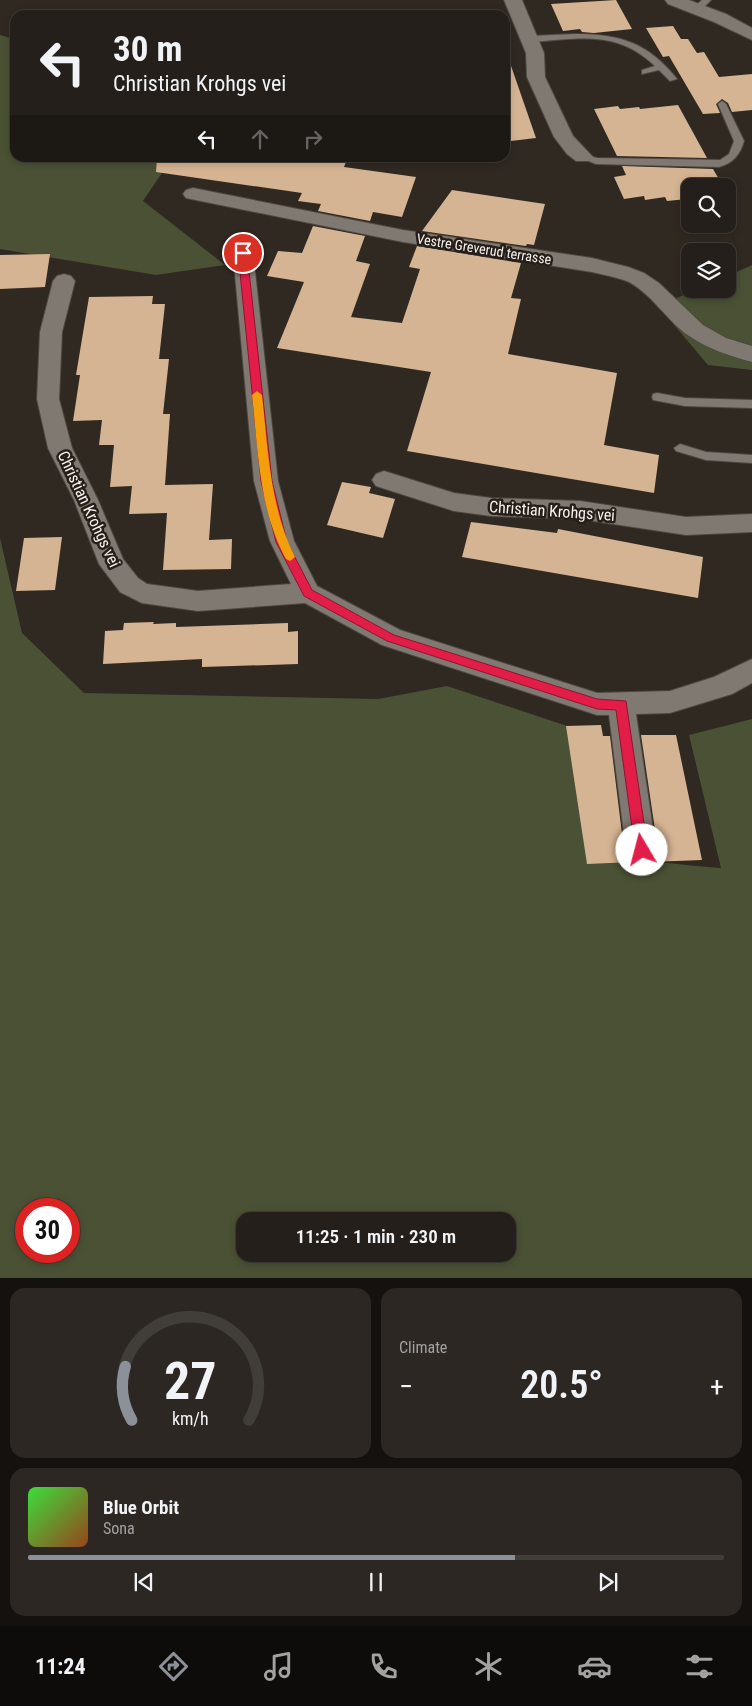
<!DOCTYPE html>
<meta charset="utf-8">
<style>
:root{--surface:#241f1a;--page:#2c2723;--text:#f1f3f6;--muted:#a3a2a2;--line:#413d39;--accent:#8c9099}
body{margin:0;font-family:"Roboto Condensed",sans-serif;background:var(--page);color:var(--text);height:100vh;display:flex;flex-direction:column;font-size:19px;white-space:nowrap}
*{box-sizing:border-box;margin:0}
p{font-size:16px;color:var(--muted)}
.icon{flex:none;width:28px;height:28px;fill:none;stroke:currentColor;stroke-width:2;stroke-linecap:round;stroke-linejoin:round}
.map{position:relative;height:1278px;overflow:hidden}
.side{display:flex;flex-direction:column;gap:10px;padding:10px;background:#14110e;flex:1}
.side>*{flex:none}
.hud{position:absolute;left:10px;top:10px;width:500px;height:152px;border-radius:15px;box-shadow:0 2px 8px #0003,0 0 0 1px var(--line);background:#241f1a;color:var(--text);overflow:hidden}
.buttons{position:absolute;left:681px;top:178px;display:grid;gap:10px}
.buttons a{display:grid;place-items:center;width:55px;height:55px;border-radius:10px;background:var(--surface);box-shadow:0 2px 8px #0003,0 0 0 1px var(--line);font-size:25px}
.speed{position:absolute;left:15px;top:1198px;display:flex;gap:10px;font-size:25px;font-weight:700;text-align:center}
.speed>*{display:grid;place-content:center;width:65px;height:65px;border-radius:50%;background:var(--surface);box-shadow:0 2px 8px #0003,0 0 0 1px var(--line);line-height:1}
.speed .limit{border:8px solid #d22;background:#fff;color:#111}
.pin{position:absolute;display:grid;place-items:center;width:42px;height:42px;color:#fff;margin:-21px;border:2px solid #fff;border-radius:50%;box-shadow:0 1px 5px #0007}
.me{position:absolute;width:55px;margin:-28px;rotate:352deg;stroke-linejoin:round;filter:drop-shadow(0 0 4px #0008)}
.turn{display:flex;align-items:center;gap:18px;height:105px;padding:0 20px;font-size:22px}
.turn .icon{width:65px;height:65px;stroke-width:2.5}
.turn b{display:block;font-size:35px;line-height:42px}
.lanes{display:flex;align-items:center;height:48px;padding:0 20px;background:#0003;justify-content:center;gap:25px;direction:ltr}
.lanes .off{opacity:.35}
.big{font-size:38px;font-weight:600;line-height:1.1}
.side .widget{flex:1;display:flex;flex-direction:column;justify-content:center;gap:8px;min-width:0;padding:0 18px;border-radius:15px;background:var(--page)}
.side .dial{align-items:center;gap:0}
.dial svg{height:130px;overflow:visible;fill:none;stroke:var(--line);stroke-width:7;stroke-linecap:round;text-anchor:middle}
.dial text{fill:var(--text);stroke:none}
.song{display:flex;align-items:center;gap:15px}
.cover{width:60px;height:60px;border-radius:8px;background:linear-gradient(135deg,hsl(120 70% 55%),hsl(20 70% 35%))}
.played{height:5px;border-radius:2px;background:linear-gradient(90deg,var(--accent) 70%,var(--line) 70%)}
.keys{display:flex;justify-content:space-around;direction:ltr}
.heat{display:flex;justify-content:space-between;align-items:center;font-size:28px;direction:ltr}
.side .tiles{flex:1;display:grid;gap:10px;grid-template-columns:1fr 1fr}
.widget:last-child{grid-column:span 2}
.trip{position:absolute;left:236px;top:1212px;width:280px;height:50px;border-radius:15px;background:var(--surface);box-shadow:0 2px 8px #0003,0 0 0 1px var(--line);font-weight:600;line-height:50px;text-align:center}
.tab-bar{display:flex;height:80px;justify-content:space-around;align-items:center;background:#0e0c0a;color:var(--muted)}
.tab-bar .icon{width:35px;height:35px}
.tab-bar .selected{color:var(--accent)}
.tab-bar b{font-size:22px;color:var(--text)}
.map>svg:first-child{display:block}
.green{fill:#4a5134;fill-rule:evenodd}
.building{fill:#d5b493}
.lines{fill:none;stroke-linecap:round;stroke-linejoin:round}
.lane-casing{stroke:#4d4842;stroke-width:2}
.street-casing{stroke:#4d4842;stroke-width:2}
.lane{fill:#807971;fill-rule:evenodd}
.street{fill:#807971;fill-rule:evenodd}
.route{fill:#e11d48;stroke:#92132f}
.slow{fill:#f59e0b}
.labels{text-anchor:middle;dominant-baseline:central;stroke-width:5;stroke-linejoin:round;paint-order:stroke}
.far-street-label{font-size:14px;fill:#f6f1ed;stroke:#261f19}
.street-label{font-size:16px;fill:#f6f1ed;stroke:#261f19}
</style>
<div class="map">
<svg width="752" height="1279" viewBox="0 0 752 1279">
<rect width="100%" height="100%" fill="#302922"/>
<g class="green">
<polygon points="0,35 15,39 15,158 172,158 143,201 225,265 156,275 0,249"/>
<polygon points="752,265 752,370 708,365 658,306 698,289 728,289 728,276"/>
<path d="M0 538 22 633 84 693 378 699 447 686 585 732 611 859C648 859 684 866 721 868L689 735 752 719V1278H0ZM26 1209H69V1251H26ZM245 1221H508V1254H245Z"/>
</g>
<g class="building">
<polygon points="616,0 632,29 594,33 582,32 580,29 563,31 551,4"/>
<polygon points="673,26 681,39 688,39 697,53 704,52 719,77 752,74 752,110 732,112 728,103 722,99 716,104 720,113 703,114 669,56 663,57 646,28"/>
<polygon points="509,60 536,138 511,141 505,121 505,61"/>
<polygon points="678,105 707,158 617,156 594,109 618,106 620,109 639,107 640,109"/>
<polygon points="157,158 317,158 346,162 344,167 416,177 402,217 373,212 370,221 318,211 321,204 298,201 302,193 156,172"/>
<polygon points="622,166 713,169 723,186 690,186 690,201 687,199 667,201 665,197 645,200 644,196 624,199 614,177 626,175"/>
<polygon points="452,190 545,204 534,245 527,244 526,246 422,231"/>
<polygon points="313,226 365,236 356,261 370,264 351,317 402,323 420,269 409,267 417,246 521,263 511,298 521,299 508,354 617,373 604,445 659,455 654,493 407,451 431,372 277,348 304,282 267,276 278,251 302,253"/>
<polygon points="50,254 45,287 0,289 0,255"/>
<polygon points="153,296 152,304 165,304 159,359 169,359 163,414 170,414 165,485 213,484 209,540 232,539 231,569 163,570 167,513 129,514 132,486 110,487 114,445 99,445 102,420 73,421 80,375 76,375 89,297"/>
<polygon points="342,482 371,487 369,493 395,499 383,538 327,525"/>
<polygon points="471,522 557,533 558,529 703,557 698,598 462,557"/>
<polygon points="62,537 55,590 16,591 24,538"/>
<polygon points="154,622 153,624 176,623 176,627 288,623 288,632 298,631 298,664 202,667 202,659 103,664 105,631 123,630 124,623"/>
<polygon points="601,725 603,736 610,736 624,850 629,860 634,862 587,864 566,726"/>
<polygon points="641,735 676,735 702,860 650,862 658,850"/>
</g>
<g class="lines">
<g class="lane-casing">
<g id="lane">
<polygon points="702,0 711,0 701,10 695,10 695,6"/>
<path d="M575 34C621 34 648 43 677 79L670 81 659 70 642 74V70L655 66C616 29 579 39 530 42L526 39 530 36Z"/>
<path d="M722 101 726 104 744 141C740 155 733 163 719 167L596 164 578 157 583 154 597 158 720 160 729 154 734 141 718 104Z"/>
<polygon points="657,393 685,398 752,400 752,408 685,406 653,400 652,397 653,394"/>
<polygon points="680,444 706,452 752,455 752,463 706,460 676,451 674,448"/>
</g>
</g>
<g class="street-casing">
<g id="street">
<polygon points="504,0 522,0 544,53 545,77 573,136 593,157 590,161 576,161 567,154 554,137 527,77 526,53"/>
<polygon points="665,0 689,0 726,14 752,28 752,40 714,22 668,4"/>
<path d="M193 188 403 230 592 258 628 267 644 273 659 283 703 325 726 338 752 346V362C730 356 708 349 689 336 666 320 653 295 629 282 617 277 604 275 592 272L403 242 186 198 183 194 186 190Z"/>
<polygon points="243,246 250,248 253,253 278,481 294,541 317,586 400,630 597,693 670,691 714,677 752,659 752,683 732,694 670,713 636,714 656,850 651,859 641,863 631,859 626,850 609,715 597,715 382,645 305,603 198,611 142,603 120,592 99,564 74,500 48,448 37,399 40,332 53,281 57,276 64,274 71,276 75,281 62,332 59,399 72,448 98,500 123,559 138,578 147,584 198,591 291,584 270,541 254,481 233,253 236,248"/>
<polygon points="384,471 454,493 491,498 580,501 686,517 752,514 752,532 686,535 580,519 491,516 454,511 376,486 372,480 376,474"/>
</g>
</g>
<use href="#lane" class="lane"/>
<use href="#street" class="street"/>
</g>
<polygon class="route" points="243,250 247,253 272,481 287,542 312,590 394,635 597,699 626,701 648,850 646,854 637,854 635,850 616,710 597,709 387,641 304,596 276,542 261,481 238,253"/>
<path class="slow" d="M257 391 262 395C268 449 270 508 295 557L290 561 286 559C259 510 258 450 252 395Z"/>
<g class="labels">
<g class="far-street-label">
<text transform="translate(484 249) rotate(9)">Vestre Greverud terrasse</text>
</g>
<g class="street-label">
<text transform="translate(89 509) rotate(65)">Christian Krohgs vei</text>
<text transform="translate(552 511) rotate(4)">Christian Krohgs vei</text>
</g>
</g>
</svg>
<div class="buttons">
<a><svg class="icon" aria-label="search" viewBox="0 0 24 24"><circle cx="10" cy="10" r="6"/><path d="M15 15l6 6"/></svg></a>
<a><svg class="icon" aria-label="layers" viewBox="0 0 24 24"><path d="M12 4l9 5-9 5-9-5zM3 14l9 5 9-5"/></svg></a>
</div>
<div class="speed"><div class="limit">30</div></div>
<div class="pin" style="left:243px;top:253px;background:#d93025"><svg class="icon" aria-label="arrive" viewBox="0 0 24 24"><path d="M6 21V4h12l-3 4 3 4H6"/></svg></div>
<svg class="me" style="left:642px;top:850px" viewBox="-20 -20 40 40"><circle r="19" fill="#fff"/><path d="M0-13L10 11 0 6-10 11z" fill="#e11d48"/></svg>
<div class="trip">11:25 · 1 min · 230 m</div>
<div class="hud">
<div class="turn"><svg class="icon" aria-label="left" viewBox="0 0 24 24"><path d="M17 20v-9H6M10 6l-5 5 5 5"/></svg><div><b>30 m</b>Christian Krohgs vei</div></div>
<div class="lanes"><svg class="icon" aria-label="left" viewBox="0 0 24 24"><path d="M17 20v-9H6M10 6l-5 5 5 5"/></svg><svg class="icon off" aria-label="ahead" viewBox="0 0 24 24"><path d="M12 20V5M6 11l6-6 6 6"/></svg><svg class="icon off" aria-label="right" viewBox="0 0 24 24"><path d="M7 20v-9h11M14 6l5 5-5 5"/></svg></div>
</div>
</div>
<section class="side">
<div class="tiles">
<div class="widget dial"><svg viewBox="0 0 100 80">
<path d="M14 69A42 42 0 1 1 86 69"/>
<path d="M14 69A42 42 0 0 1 10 36" stroke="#8c9099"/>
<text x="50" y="56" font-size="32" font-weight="700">27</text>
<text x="50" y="72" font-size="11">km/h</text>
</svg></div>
<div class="widget"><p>Climate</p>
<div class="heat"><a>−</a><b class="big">20.5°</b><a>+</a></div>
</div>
<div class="widget">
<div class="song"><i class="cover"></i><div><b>Blue Orbit</b><p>Sona</p></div></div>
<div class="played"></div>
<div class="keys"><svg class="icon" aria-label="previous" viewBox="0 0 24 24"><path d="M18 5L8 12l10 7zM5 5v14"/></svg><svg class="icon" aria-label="pause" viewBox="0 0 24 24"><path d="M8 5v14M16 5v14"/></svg><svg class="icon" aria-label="next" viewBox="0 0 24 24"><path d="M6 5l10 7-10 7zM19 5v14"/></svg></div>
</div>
</div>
</section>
<nav class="tab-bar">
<b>11:24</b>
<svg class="icon selected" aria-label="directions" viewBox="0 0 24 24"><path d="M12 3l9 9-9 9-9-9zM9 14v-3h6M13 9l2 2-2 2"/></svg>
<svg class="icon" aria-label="music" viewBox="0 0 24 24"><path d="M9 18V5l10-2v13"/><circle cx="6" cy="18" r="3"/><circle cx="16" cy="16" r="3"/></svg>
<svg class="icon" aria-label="phone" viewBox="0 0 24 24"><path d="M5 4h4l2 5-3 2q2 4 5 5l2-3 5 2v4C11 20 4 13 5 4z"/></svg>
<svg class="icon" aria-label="climate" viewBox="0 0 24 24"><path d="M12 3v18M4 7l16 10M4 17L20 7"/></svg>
<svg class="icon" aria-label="car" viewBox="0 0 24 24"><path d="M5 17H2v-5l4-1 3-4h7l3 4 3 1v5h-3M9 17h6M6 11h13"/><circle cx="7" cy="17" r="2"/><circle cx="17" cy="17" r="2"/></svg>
<svg class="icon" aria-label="filters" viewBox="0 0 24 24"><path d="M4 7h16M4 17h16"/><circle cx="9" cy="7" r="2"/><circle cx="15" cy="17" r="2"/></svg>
</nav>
